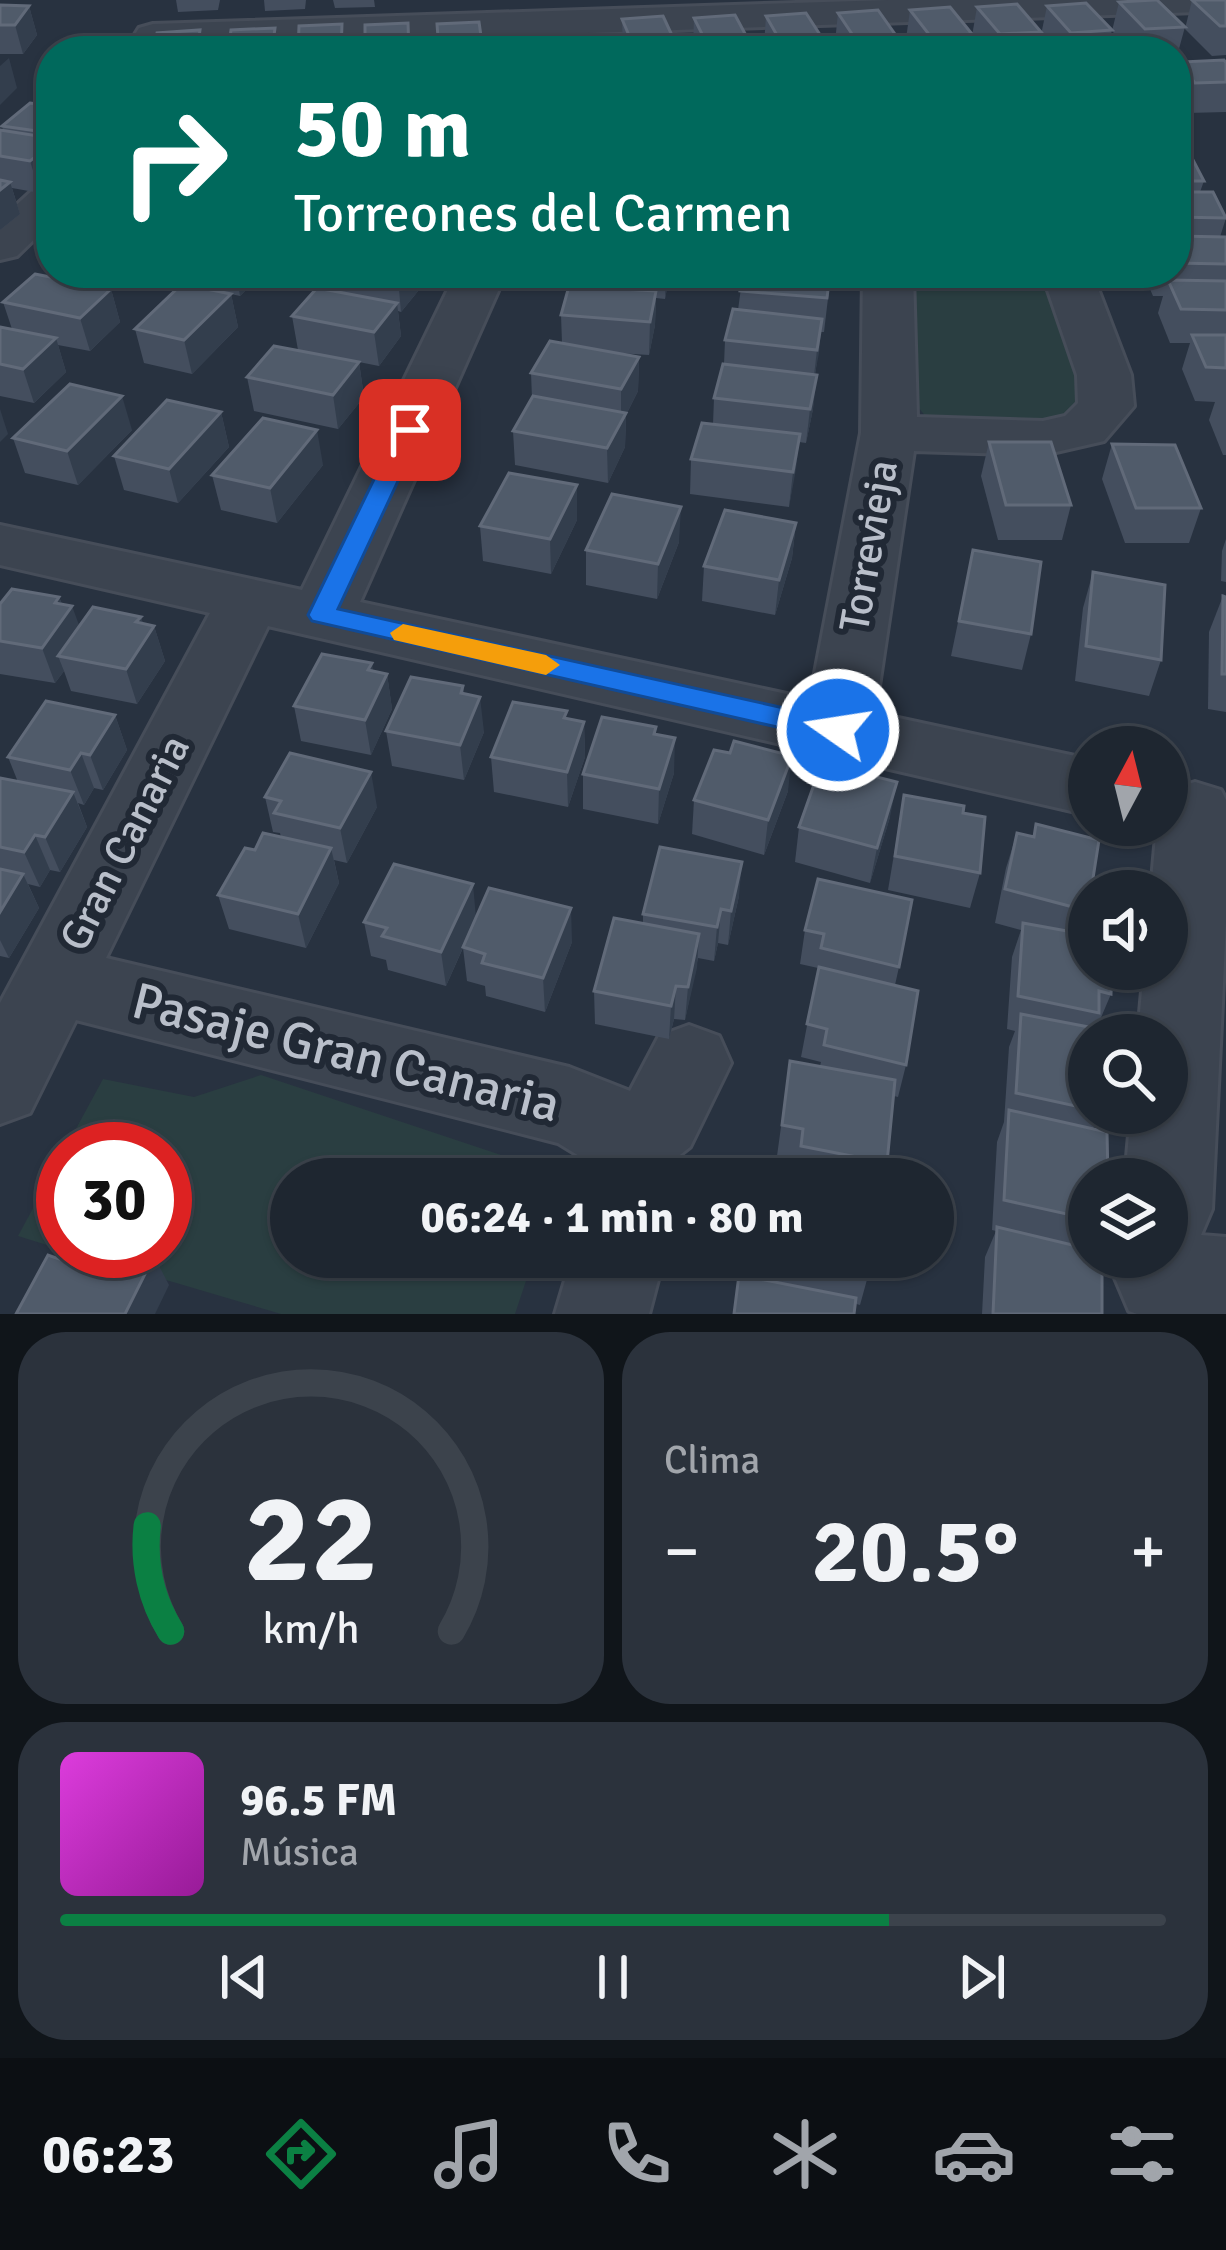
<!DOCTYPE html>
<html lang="es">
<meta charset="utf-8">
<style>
:root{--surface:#1e2630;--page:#2b323c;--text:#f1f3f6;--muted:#a1a5ab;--line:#3c434c;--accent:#0b8043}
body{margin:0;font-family:Signika,sans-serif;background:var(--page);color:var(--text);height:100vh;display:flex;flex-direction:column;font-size:45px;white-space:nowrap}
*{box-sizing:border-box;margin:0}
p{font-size:39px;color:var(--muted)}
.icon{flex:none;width:66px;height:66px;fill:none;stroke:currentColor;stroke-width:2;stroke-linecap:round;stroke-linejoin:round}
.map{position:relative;height:1314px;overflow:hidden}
.drawer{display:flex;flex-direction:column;gap:18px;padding:18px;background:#10151a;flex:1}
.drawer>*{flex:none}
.top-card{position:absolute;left:36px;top:36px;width:1155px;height:252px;border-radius:48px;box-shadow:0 3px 9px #0004,0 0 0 3px var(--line);background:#00695c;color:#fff;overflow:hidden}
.needle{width:78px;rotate:7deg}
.tools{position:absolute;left:1068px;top:726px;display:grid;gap:24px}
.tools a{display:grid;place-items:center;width:120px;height:120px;border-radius:50%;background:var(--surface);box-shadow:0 3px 9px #0004,0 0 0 3px var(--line);font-size:60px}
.speed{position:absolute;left:36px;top:1122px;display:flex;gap:24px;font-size:60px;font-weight:700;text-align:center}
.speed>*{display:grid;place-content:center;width:156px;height:156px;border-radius:50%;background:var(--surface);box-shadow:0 3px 9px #0004,0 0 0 3px var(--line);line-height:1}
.speed .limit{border:18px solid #d22;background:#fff;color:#111}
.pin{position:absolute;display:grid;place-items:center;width:102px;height:102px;color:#fff;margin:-51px;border-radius:24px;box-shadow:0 6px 18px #0006}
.me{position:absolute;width:132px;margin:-66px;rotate:283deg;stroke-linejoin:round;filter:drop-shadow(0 0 9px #0008)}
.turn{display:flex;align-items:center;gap:42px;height:252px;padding:0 60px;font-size:54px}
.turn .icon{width:156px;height:156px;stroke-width:2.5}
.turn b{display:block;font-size:84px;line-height:102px}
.big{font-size:90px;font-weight:700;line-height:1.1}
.drawer .widget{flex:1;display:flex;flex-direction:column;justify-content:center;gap:18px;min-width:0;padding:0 42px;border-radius:48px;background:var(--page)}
.drawer .dial{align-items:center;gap:0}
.dial svg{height:312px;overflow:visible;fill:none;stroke:var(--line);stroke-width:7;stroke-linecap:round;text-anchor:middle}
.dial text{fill:var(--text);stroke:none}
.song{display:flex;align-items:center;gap:36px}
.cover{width:144px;height:144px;border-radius:18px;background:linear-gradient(135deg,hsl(300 70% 55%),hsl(300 70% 35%))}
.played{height:12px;border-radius:6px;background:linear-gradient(90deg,var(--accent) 75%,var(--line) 75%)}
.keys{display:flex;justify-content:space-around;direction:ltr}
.heat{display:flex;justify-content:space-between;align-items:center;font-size:66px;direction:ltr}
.drawer .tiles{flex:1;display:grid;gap:18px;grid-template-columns:1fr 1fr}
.widget:last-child{grid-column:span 2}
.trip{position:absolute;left:270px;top:1158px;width:684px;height:120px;border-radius:60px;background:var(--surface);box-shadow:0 3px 9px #0004,0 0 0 3px var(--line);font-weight:700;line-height:120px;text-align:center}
.tab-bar{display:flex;height:192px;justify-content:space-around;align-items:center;background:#0c0f13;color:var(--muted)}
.tab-bar .icon{width:84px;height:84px}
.tab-bar .active{color:var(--accent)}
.tab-bar b{font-size:54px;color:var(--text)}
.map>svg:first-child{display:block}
.green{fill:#2a3e41}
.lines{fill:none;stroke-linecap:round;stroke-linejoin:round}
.street-casing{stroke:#464d59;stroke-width:6}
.street{fill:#3c4450;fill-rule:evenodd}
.wall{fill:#444e5e}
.shaded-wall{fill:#333e4d}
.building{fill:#505b6a;stroke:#616a79;stroke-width:3}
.route{fill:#1a73e8;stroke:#114b97;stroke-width:3}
.slow{fill:#f59e0b}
.labels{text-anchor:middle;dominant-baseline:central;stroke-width:12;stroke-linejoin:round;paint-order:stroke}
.street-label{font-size:42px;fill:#b9bfca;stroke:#212935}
.near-street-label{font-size:51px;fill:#b9bfca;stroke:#212935}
</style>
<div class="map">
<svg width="1226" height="1314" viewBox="0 0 1226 1314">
<rect width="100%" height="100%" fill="#283240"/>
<g class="green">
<path d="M916 273H1049L1092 405C1040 436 985 424 927 418L907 394Z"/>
<polygon points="261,1075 561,1175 560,1179 291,1179 291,1257 534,1257 515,1314 281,1314 68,1251 165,1251 165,1149 65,1149 103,1079 194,1097"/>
<polygon points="63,1153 63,1250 18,1236"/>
</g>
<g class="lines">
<g class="street-casing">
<g id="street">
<polygon points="888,0 1226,0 1226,11 153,48 139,44 134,36 139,28 153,24"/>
<polygon points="51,184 51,223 17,256 0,260 0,220 35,188"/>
<polygon points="456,273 506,273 360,602 810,699 861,433 863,273 913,273 917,417 1043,421 1065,416 1078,403 1077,375 1042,273 1092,273 1131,375 1134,406 1104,441 1043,455 914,451 875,713 1089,759 1089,815 268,626 106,958 569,1067 630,1091 659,1036 689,1025 719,1036 731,1063 690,1147 676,1158 680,1179 592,1179 589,1162 558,1143 76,1020 30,1113 0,1124 0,1003 210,613 0,565 0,525 302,590"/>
<polygon points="1195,782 1221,790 1226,800 1226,921 1212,1209 1201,1235 1226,1237 1226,1314 1137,1314 1129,1311 1115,1278 1124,1257 1167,1257 1167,1179 1125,1179 1131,1113 1167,1113 1167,1035 1138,1035 1144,969 1167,969 1167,891 1151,891 1157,825 1167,825 1169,790"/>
<polygon points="572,1257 664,1257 649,1314 555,1314"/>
</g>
</g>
<use href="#street" class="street"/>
</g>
<g class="wall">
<polygon points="176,0 220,0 218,10 178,12"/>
<polygon points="264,0 306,0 305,9 265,11"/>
<polygon points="333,0 374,0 375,7 335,8"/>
<polygon points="1192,0 1226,0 1226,55 1212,56 1185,29"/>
<polygon points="1119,2 1185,27 1177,56 1176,51 1131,51 1112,31"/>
<polygon points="0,5 29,6 37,35 23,54 0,54"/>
<polygon points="1047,6 1112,30 1107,51 1055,51 1041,35"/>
<polygon points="977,7 1041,32 1037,51 984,51 972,36"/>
<polygon points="910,10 972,34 969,51 915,51 906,39"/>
<polygon points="838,13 897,37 896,51 841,51 835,42"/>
<polygon points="766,16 824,41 823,51 767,51 764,45"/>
<polygon points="694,18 750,43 750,51 695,51 693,47"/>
<polygon points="622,19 676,44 676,51 623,51"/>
<polygon points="1180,62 1226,63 1226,112 1187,113 1176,98 1176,75"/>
<polygon points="51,106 51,184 40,193 12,188 20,214 0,230 0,130 3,130 2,126"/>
<polygon points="1176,158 1204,181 1200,192 1226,218 1220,237 1226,237 1226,455 1223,455 1209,420 1215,402 1195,401 1182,369 1190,343 1170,343 1158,313 1163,296 1153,296 1143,273 1176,273"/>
<polygon points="164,273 263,273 240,296 231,294 238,327 192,374 144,363 135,329 181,285 166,282"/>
<polygon points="321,273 422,273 423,285 401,312 398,311 401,336 379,366 298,350 292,316 323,289"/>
<polygon points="580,273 670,273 665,299 656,298 655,325 649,355 617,353 639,357 638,391 626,415 625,447 608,483 515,465 513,431 532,398 531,373 562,343 561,315 581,286"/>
<polygon points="743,273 831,273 824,332 821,332 815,375 813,409 806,443 799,442 789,507 690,494 691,459 713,424 714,398 724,364 725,340 738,310"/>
<polygon points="111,289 120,322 90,351 58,345 66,372 34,403 0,396 0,327 12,329 3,302"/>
<polygon points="359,362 364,397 338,429 254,411 247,377"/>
<polygon points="221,412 229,447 178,503 124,490 114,456"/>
<polygon points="132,430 78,485 25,473 13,438"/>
<polygon points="989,442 1071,505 1062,540 998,540 981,476"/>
<polygon points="1112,444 1201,508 1189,543 1125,543 1102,479"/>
<polygon points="323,465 277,523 221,510 212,475"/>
<polygon points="577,485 577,520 551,574 483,561 480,526"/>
<polygon points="796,523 792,558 775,615 702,601 704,566"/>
<polygon points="1226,539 1226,582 1221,581 1222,551"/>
<polygon points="679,542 657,599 586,585 586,550"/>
<polygon points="973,550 1031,634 1022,670 951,656"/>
<polygon points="1093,572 1161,660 1149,696 1075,681 1083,608"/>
<polygon points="1223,596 1226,597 1226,712 1208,709 1209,632"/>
<polygon points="59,597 62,604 79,626 141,617 143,624 154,626 165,661 137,704 71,691 64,671 55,683 0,674 0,604"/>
<polygon points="373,671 387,674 392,709 371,755 301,741 294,706"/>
<polygon points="463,686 464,694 484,732 464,780 392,766 386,731"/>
<polygon points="115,715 127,750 103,790 94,788 84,805 78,803 87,827 60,872 50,870 40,887 28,884 39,908 9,958 0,956 0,778 18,782 8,757"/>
<polygon points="567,718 584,722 585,757 568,807 494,792 491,757"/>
<polygon points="656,727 656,734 674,773 658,824 583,809 583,774"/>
<polygon points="788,791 764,855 692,834 694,800"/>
<polygon points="904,795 963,813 980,873 970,908 888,890"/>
<polygon points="265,797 377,807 347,863 334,860 339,883 306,948 229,929 218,895 255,850 281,837 280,833 273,832"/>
<polygon points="890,817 870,883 795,862 799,827"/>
<polygon points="1036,824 1088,911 1080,934 1111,994 1097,1027 1093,1026 1089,1035 1089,1113 1104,1113 1099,1124 1095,1123 1093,1129 1089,1179 1089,1230 1080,1247 1102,1314 982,1314 985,1257 996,1231 992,1230 997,1142 1004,1122 1009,1047 1015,1031 1007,1029 1012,957 1021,930 995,923 1006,868 1017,833 1033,837"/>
<polygon points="818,879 899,967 895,985 906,1065 898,1097 894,1096 887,1163 883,1179 764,1179 796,1168 797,1160 777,1156 790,1061 820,1066 821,1062 801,1057 818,968 800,964 805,930"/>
<polygon points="739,896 728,945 718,943 714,961 698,958 685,1020 674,1019 669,1039 595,1024 594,991 643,924 643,914"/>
<polygon points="476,918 572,942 545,1012 486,996 485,986 467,981 463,948 446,986 388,970 386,960 371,956 364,922"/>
<polygon points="752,1257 870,1257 868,1276 860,1305 771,1281 773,1267 751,1263"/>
</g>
<g class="shaded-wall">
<polygon points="29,6 37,35 23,54 15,25"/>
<polygon points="275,28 278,51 272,51"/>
<polygon points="200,30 204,51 197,51"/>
<polygon points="9,58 17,88 0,105 0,66"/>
<polygon points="51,145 51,184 40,193 30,161"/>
<polygon points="10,182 20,214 0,230 0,190"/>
<polygon points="236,273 263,273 240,296"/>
<polygon points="402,273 422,273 423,285 401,312 398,278"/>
<polygon points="666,273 670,273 665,299"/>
<polygon points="111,289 120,322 90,351 80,318"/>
<polygon points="656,291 655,325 649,355 650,322"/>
<polygon points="231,294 238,327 192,374 184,340"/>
<polygon points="397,303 401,336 379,366 374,332"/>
<polygon points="822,319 819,353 813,384 817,350"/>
<polygon points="56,338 66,372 34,403 23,369"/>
<polygon points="639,357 638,391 626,415 625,447 608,483 607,448 621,421 621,389"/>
<polygon points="359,362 364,397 338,429 333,395"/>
<polygon points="817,375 813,409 806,443 810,409"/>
<polygon points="122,396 132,430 78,485 67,451"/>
<polygon points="0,409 8,434 0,442"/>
<polygon points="221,412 229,447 178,503 169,469"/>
<polygon points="317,430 323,465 277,523 270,488"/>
<polygon points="800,434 796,469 789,507 793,472"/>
<polygon points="577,485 577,520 551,574 550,539"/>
<polygon points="681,507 679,542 657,599 658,564"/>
<polygon points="796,523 792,558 775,615 779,580"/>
<polygon points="59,597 66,615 72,606 85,641 58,656 64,671 55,683 42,648 55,603"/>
<polygon points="141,617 147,637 154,626 165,661 137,704 126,669 136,622"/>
<polygon points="372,663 377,694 387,674 392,709 371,755 365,720 368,670"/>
<polygon points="480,697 484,732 464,780 460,745"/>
<polygon points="115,715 127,750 103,790 90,755"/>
<polygon points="584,722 585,757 568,807 567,772"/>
<polygon points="675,738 674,773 658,824 659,789"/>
<polygon points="81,753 94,788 84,805 70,770"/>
<polygon points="792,756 788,791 764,855 768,820"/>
<polygon points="371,772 377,807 347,863 340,828"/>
<polygon points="897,782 890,817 870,883 877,848"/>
<polygon points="73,792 87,827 60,872 45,837"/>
<polygon points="35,835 50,870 40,887 24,852"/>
<polygon points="331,848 339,883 306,948 298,914"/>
<polygon points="742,862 739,896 728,945 731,911"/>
<polygon points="23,874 39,908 9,958 0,940 0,912"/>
<polygon points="473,884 476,918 446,986 441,952"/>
<polygon points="571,908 572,942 545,1012 543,978"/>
<polygon points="721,909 718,943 714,961 717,927"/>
<polygon points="699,934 697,968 685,1020 688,987"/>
<polygon points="676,986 674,1019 669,1039 671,1006"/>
<polygon points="154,1256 169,1285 155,1314 125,1314"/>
</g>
<g class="building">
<polygon points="1154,0 1157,0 1185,27 1145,29 1119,2"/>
<polygon points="1192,0 1226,0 1226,26 1220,26"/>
<polygon points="1086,3 1112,30 1071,33 1047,6"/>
<polygon points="1017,4 1041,32 1000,34 977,7"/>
<polygon points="0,5 29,6 15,25 0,25"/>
<polygon points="950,7 972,34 931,37 910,10"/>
<polygon points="878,10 897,37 856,40 838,13"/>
<polygon points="806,13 824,41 782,44 766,16"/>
<polygon points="735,15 750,43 708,46 694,18"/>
<polygon points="663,16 676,44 634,47 622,19"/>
<polygon points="479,22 483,50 439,51 437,24"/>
<polygon points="408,23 409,51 365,51 365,25"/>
<polygon points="342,24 341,51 298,51 299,26"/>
<polygon points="275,28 272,51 228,51 231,30"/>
<polygon points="200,30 197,51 153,51 157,33"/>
<polygon points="119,37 115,51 72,51 75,39"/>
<polygon points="1224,60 1226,63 1226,82 1195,83 1180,62"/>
<polygon points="30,103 51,106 51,133 2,126"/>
<polygon points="0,130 51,138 51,145 30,161 0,156"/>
<polygon points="1176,158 1192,158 1204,181 1176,181"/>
<polygon points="0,180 10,182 0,190"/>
<polygon points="1176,192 1213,192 1226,218 1176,217"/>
<polygon points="1176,236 1226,237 1226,264 1176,263"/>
<polygon points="368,273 402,273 398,278"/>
<polygon points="743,273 830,273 827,298 740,291"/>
<polygon points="35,274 111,289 80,318 3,302"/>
<polygon points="1168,280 1226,281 1226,310 1181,309"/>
<polygon points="182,284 231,294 184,340 135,329"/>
<polygon points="569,286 656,291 650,322 561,315"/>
<polygon points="317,288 397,303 374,332 292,316"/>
<polygon points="733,309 822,319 817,350 725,340"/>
<polygon points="0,327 56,338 23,369 0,364"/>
<polygon points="1192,335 1226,335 1226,368 1206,367"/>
<polygon points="550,341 639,357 621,389 531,373"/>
<polygon points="274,346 359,362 333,395 247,377"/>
<polygon points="723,364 817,375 810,409 714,398"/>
<polygon points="70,384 122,396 67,451 13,438"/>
<polygon points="533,396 626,413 607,448 513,431"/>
<polygon points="167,400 221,412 169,469 114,456"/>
<polygon points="263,418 317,430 270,488 212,475"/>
<polygon points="702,423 800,434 793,472 691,459"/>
<polygon points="989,442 1051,442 1071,505 1006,505"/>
<polygon points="1112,444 1175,445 1201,508 1136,508"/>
<polygon points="509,473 577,485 550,539 480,526"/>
<polygon points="612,494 681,507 658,564 586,550"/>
<polygon points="725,510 796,523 779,580 704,566"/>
<polygon points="973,550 1041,562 1031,634 959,621"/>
<polygon points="1093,572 1165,585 1161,660 1086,646"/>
<polygon points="12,589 59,597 55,603 72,606 42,648 0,641 0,604"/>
<polygon points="1223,596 1226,597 1226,674 1222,674"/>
<polygon points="93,607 141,617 136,622 154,626 126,669 58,656"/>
<polygon points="322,654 372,663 368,670 387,674 365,720 294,706"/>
<polygon points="411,677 463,686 461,693 480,697 460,745 386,731"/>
<polygon points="46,701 115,715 90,755 81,753 70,770 8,757"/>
<polygon points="513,702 567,711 564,718 584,722 567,772 491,757"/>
<polygon points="602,717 656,727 654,734 675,738 659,789 583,774"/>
<polygon points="734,741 792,756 768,820 694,800 714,750 730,753"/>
<polygon points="290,753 371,772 340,828 274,813 281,801 265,797"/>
<polygon points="837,767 897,782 877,848 799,827 817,776 833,779"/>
<polygon points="0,778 73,792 45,837 35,835 24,852 0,847"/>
<polygon points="904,795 964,806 963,813 985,817 980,873 895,856"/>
<polygon points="1036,824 1099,840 1091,891 1089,891 1088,911 1005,889 1017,833 1034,837"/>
<polygon points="263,833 331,848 298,914 218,895 245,848 255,850"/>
<polygon points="660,847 742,862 731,911 721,909 717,927 643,914"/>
<polygon points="394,864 473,884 441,952 382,936 387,928 364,922"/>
<polygon points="0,869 23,874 0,912"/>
<polygon points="818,879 912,900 899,967 821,948 824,934 805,930"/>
<polygon points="489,888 571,908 543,978 482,963 485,954 463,947"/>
<polygon points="614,918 699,934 688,987 676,986 671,1006 594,991"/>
<polygon points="1023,923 1089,935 1089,969 1112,969 1111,994 1099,991 1099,1013 1018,996"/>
<polygon points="819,967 918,991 906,1065 824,1045 827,1029 807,1024"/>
<polygon points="1021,1014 1115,1032 1115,1035 1089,1035 1089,1109 1016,1093"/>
<polygon points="790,1061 895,1080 887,1163 801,1146 803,1129 782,1125"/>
<polygon points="1009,1110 1107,1132 1108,1179 1089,1179 1089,1219 1004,1200"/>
<polygon points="767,1162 854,1179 764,1179"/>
<polygon points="997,1227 1089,1249 1089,1257 1102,1257 1102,1314 993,1314"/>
<polygon points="63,1251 137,1251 154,1256 125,1314 16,1314 48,1255 59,1259"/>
<polygon points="779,1257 870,1257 868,1276"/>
<polygon points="739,1275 856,1298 854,1314 734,1314"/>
</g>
<polygon class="route" points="410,424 422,430 338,609 838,720 852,730 848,738 838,741 312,621 308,615 398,430"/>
<polygon class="slow" points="403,624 546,655 560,665 546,675 394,640 390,633"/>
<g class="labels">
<g class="street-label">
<text transform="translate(869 546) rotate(-80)">Torrevieja</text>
<text transform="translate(125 843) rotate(-63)">Gran Canaria</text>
</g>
<g class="near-street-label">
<text transform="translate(346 1053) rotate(14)">Pasaje Gran Canaria</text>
</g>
</g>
</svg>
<div class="tools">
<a><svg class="needle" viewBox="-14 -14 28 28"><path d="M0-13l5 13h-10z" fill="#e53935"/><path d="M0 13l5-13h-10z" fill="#a1a5ab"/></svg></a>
<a><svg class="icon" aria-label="sound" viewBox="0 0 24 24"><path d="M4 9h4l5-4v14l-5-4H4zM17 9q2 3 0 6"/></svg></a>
<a><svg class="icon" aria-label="search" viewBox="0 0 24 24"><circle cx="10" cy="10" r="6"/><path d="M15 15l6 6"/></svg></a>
<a><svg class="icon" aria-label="layers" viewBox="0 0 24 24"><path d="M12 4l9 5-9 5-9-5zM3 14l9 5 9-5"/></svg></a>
</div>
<div class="speed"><div class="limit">30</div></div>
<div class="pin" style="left:410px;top:430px;background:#d93025"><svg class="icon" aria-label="arrive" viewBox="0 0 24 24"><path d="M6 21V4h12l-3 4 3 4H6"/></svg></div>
<svg class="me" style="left:838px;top:730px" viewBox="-20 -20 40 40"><circle r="17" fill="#1a73e8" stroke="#fff" stroke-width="3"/><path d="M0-11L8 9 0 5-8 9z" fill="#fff"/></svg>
<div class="trip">06:24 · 1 min · 80 m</div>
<div class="top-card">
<div class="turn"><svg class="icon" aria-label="right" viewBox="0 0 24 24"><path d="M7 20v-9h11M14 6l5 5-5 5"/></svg><div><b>50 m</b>Torreones del Carmen</div></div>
</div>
</div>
<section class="drawer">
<div class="tiles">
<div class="widget dial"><svg viewBox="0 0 100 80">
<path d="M14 69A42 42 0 1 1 86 69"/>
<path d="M14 69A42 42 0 0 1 8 42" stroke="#0b8043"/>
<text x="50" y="56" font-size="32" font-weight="700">22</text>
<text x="50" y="72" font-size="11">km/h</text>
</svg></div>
<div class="widget"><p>Clima</p>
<div class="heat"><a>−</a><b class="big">20.5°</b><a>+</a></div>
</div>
<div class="widget">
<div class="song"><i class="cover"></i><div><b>96.5 FM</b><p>Música</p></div></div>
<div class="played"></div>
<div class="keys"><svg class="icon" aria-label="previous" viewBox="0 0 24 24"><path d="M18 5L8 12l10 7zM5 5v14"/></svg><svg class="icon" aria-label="pause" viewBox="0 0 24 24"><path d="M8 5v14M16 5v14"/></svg><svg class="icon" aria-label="next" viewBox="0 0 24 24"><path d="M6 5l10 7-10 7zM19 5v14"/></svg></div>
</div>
</div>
</section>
<nav class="tab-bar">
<b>06:23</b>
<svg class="icon active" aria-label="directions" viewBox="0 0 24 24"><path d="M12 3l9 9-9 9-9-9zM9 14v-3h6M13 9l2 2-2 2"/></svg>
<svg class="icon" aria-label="music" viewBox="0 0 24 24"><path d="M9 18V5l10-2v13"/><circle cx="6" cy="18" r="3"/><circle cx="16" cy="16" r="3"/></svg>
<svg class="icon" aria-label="phone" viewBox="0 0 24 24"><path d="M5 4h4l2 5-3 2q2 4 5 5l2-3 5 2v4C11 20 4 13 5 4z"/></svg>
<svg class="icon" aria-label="climate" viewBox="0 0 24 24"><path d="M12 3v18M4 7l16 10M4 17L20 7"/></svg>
<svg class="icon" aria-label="car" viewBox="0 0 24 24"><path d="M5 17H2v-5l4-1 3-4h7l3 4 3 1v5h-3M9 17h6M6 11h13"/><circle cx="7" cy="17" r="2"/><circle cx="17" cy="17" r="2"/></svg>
<svg class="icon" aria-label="filters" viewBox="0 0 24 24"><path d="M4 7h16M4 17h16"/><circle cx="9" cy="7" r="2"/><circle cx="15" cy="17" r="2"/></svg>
</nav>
